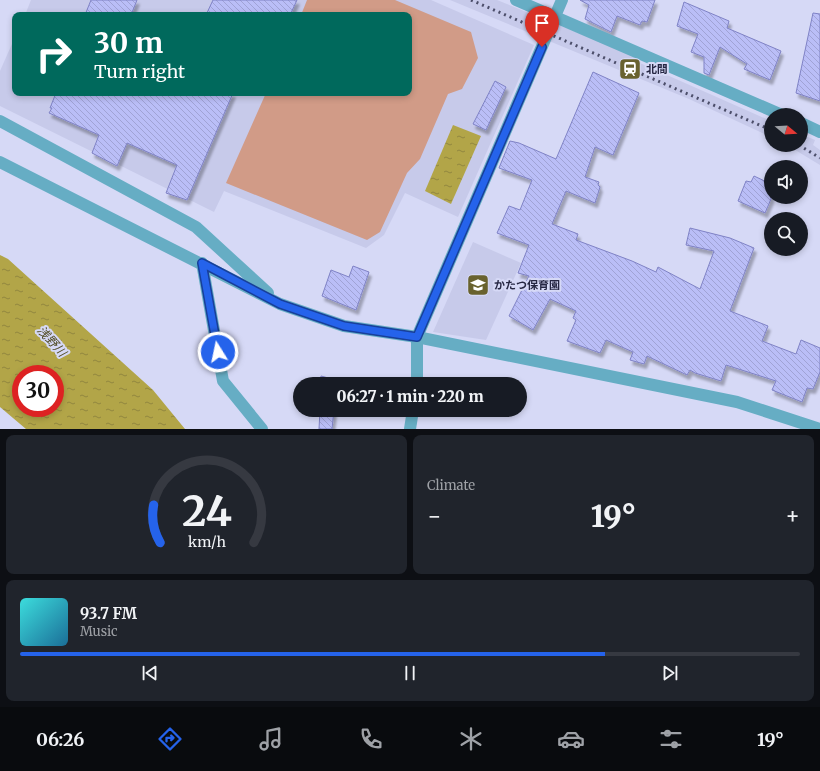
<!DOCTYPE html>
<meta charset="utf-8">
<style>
:root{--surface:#171b24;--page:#20242c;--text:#f1f3f6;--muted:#9ea1a6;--line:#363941;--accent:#2563eb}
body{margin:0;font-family:Merriweather,"Noto Sans JP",serif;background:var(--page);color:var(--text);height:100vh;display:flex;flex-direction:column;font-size:15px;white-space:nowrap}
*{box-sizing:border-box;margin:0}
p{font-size:13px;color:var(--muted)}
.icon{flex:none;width:22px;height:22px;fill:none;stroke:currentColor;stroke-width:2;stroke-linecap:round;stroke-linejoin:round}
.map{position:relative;height:429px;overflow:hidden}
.panel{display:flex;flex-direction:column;gap:6px;padding:6px;background:#0d0f14;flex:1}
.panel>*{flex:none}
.banner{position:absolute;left:12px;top:12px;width:400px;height:84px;border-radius:8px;box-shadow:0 2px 6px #0003;background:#00695c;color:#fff;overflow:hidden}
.needle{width:26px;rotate:108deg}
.tools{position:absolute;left:764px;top:108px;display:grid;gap:8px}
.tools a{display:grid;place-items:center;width:44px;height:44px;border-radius:50%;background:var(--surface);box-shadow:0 2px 6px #0003;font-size:20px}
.speed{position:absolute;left:12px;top:365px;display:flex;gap:8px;font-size:20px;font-weight:700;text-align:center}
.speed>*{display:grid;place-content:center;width:52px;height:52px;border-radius:50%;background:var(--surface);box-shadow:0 2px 6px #0003;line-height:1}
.speed .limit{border:6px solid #d22;background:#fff;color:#111}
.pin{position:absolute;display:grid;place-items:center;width:34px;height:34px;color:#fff;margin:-41px -17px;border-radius:50% 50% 50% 0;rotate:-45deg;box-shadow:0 0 4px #0007}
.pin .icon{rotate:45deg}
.me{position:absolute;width:44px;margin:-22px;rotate:350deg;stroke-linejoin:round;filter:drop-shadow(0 0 3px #0008)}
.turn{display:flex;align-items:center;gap:14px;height:84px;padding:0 16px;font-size:18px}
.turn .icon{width:52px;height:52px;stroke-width:2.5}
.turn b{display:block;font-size:28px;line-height:34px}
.big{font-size:30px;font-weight:800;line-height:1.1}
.panel .card{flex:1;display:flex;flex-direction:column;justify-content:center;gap:6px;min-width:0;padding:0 14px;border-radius:8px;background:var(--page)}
.panel .dial{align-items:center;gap:0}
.dial svg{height:104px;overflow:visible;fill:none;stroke:var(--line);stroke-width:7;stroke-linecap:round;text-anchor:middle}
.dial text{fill:var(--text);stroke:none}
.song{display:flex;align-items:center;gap:12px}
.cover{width:48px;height:48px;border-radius:6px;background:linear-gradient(135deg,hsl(180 70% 55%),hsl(200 70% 35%))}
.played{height:4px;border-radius:2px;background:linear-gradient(90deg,var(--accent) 75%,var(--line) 75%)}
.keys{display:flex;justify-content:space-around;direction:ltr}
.heat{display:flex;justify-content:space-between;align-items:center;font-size:22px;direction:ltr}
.panel .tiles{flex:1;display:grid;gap:6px;grid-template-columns:1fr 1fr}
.card:last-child{grid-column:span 2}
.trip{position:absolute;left:293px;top:377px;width:234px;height:40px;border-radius:20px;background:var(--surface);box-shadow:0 2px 6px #0003;font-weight:800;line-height:40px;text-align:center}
.tab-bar{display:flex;height:64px;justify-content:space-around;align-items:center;background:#090b0e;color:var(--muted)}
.tab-bar .icon{width:28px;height:28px}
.tab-bar .active{color:var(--accent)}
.tab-bar b{font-size:18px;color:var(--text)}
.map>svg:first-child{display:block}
.built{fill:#c7caea}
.green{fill:#d19b87}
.water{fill:url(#water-ripples);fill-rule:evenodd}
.building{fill:url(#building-back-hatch);stroke:#7f82c5;filter:url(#shadow)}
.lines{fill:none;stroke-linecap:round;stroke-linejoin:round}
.minor{stroke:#66adc4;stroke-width:12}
.rail{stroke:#4c4e6a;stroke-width:3;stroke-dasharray:2 4;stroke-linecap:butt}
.route-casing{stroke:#184099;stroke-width:10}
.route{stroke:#2563eb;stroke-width:7}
.labels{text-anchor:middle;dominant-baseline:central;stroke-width:4;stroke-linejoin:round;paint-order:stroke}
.poi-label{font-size:11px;font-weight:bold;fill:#262743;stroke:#d6d9f6;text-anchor:start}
.water-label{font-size:12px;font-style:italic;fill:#504b23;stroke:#d6d9f6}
</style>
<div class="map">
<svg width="820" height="429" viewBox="0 0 820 429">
<defs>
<pattern id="water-ripples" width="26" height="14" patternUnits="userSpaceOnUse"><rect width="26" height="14" fill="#b2a548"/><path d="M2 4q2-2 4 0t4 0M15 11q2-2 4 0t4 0" fill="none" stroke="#91863e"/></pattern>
<pattern id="building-back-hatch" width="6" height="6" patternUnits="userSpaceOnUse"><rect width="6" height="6" fill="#babef7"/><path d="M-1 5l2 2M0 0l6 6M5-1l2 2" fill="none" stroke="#a0a3d5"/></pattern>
<filter id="shadow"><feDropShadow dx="2.5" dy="4.5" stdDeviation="1" flood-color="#0004"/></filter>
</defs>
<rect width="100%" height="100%" fill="#d6d9f6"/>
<g class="built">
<polygon points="31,0 431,0 534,45 458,217 405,193 384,235 366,248 224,191 214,212 0,106 0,71 15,37 15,93 409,93 409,15 25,15"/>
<polygon points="450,0 497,0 635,56 633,60 771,121 771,137 689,99"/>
<polygon points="801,134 815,140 813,145 820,150 820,165 787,145 801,145"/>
<polygon points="473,242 521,263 486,340 433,332"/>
</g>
<polygon class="green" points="307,0 395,0 471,32 478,58 462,89 448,94 420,159 407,173 380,232 367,240 226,183 266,93 409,93 409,15 301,15"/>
<g class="water">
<polygon points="453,125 481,136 451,204 425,191"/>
<path d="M0 255 8 259 153 390 185 429H26L0 407ZM21 374H55V408H21Z"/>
</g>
<g class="building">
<polygon points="91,0 137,0 131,15 85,15"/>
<polygon points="213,0 297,0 290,15 206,15"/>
<polygon points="580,0 655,0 647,22 642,21 640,25 617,16 611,32 585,19 589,5"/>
<polygon points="684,2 729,21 727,28 781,51 770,80 744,69 747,64 720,47 709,75 704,73 704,57 691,52 698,34 677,26"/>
<polygon points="813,13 820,14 820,101 796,93"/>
<polygon points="593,72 639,93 613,155 595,147 585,177 599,182 598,185 600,187 595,203 566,191 552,224 578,234 576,240 632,261 656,272 658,267 700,289 714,251 686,245 690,228 730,238 754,248 730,311 768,326 762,341 796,354 801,340 820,348 820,372 813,389 807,388 802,402 772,390 776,381 726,365 721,381 695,373 690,370 687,375 647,356 644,364 630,360 633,352 606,340 600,353 567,341 576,320 573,318 576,311 550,299 533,330 509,316 529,276 518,273 529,245 497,233 509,206 520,210 532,180 499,168 510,141 519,143 556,159"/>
<polygon points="495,81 506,87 486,130 473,124"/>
<polygon points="56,93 233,93 187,200 166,193 177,165 127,143 117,166 92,153 99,135 49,113 52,108 50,108"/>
<polygon points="754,176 771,184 771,199 765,213 738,201 746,181 751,182"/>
<polygon points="353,266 369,272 356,310 322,296 331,270 349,277"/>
<polygon points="321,376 336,380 336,384 320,384"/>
<polygon points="320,410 334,410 332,429 319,429"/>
</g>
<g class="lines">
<g class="minor">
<polyline points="516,0 782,115"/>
<polyline points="0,121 196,227 268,293"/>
<polyline points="801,123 820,132"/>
<polyline points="0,162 280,304 344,326 417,337 737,402 820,429"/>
<polyline points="202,263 223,381 262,429"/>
<polyline points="417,384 417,337 562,0"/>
<polyline points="410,429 413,410"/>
</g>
<g class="rail">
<polyline points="471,0 771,130"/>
<polyline points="799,145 820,158"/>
</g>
</g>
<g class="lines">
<g class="route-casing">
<polyline id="route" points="218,352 202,263 280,304 344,326 417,337 542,47"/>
</g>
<use href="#route" class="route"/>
</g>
<defs>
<g id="station-square" transform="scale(1.15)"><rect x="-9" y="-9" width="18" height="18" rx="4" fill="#69622e" stroke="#d6d9f6"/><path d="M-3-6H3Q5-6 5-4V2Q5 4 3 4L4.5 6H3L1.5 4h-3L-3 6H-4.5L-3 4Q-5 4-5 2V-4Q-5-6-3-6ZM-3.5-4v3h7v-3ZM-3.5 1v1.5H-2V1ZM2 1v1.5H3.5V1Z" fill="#fff"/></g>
<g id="school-square" transform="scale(1.15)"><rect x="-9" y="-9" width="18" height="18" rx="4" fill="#69622e" stroke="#d6d9f6"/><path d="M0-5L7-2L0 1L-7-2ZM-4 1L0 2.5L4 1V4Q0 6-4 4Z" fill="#fff"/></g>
</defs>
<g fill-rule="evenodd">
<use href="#station-square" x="630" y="69"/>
<use href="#school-square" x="478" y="285"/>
</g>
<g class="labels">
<g class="poi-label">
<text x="646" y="69">北間</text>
<text x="494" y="285">かたつ保育園</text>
</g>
<g class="water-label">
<text transform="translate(52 341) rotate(48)">浅野川</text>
</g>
</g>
</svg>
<div class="tools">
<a><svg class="needle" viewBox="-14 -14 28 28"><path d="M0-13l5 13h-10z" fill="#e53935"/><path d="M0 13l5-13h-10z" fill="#9ea1a6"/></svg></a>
<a><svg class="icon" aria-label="sound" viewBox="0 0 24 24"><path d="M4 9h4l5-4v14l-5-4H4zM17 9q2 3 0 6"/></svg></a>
<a><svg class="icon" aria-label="search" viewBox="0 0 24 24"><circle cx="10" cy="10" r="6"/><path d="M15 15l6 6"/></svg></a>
</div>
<div class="speed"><div class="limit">30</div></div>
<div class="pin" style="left:542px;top:47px;background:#d93025"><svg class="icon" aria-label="arrive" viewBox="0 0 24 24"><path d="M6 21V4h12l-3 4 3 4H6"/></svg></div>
<svg class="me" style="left:218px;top:352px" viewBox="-20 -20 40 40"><circle r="17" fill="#2563eb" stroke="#fff" stroke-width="3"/><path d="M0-11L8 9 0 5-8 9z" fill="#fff"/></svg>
<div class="trip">06:27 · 1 min · 220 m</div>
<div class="banner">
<div class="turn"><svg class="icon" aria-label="right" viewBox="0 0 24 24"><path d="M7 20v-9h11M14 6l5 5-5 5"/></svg><div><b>30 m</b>Turn right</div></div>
</div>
</div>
<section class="panel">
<div class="tiles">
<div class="card dial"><svg viewBox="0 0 100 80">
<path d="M14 69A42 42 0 1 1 86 69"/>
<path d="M14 69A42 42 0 0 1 9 40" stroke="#2563eb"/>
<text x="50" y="56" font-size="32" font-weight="700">24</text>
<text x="50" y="72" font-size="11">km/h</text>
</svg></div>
<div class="card"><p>Climate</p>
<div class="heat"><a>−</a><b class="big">19°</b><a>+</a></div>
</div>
<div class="card">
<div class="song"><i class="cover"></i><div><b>93.7 FM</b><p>Music</p></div></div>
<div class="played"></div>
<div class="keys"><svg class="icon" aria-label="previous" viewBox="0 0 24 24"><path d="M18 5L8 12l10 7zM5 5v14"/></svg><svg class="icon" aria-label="pause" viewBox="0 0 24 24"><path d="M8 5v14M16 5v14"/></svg><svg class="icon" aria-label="next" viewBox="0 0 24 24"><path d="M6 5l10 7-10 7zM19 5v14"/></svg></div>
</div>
</div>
</section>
<nav class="tab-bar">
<b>06:26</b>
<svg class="icon active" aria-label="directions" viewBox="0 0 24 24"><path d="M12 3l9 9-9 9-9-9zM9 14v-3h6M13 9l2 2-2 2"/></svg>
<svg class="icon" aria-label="music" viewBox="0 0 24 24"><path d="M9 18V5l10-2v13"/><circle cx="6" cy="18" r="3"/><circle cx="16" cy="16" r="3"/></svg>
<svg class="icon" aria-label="phone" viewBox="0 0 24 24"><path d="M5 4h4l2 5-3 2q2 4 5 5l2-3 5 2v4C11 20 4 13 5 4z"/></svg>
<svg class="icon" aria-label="climate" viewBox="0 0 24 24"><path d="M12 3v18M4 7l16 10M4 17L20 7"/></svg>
<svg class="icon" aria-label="car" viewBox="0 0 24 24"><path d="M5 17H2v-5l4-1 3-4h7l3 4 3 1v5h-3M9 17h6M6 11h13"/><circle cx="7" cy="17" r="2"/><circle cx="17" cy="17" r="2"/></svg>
<svg class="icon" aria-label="filters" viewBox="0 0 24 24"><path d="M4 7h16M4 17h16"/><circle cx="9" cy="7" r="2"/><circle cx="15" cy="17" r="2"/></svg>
<b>19°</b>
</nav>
